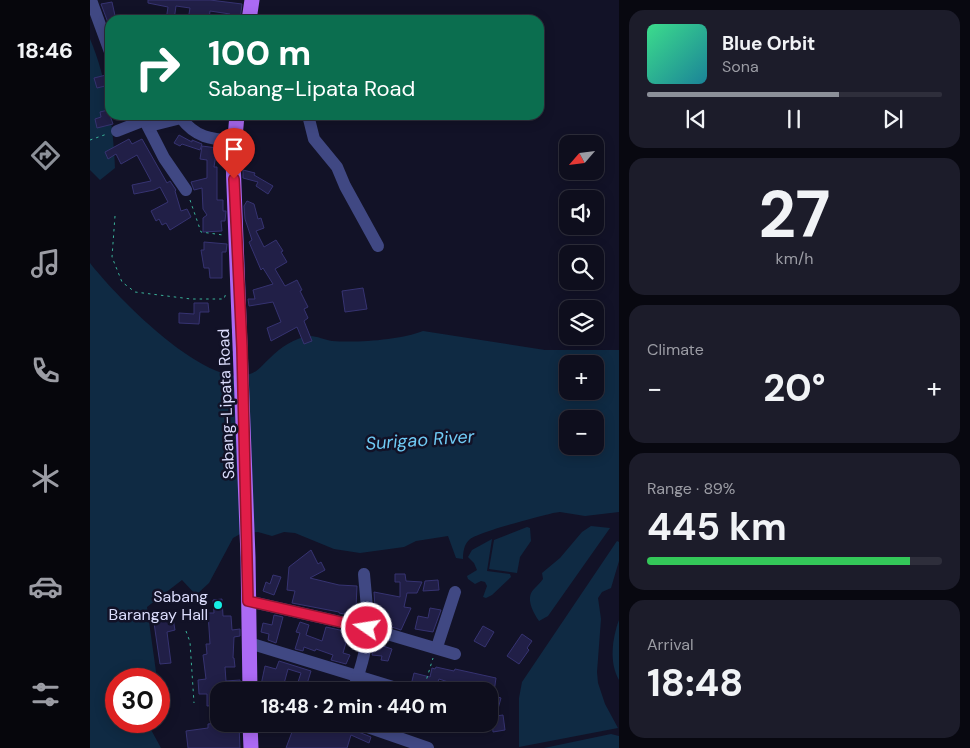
<!DOCTYPE html>
<meta charset="utf-8">
<style>
:root{--surface:#0e0e1d;--page:#1c1c2a;--text:#f1f3f6;--muted:#9b9ca4;--line:#2e2e3b;--accent:#8c9099}
body{margin:0;font-family:"DM Sans",sans-serif;background:var(--page);color:var(--text);height:100vh;display:flex;flex-direction:column;font-size:19px;white-space:nowrap}
*{box-sizing:border-box;margin:0}
p{font-size:16px;color:var(--muted)}
.icon{flex:none;width:28px;height:28px;fill:none;stroke:currentColor;stroke-width:2;stroke-linecap:round;stroke-linejoin:round}
.map{position:relative;flex:1;overflow:hidden}
.side{display:flex;flex-direction:column;gap:10px;padding:10px;background:#080810;width:351px}
.side>*{flex:none}
.guide{position:absolute;left:15px;top:15px;width:439px;height:105px;border-radius:15px;box-shadow:0 2px 12px #0003,0 0 0 1px var(--line);background:#0b6e4f;color:#fff;overflow:hidden}
.needle{width:32px;rotate:242deg}
.fabs{position:absolute;left:469px;top:135px;display:grid;gap:10px}
.fabs a{display:grid;place-items:center;width:45px;height:45px;border-radius:10px;background:var(--surface);box-shadow:0 2px 12px #0003,0 0 0 1px var(--line);font-size:25px}
.speed{position:absolute;left:15px;top:668px;display:flex;gap:10px;font-size:25px;font-weight:700;text-align:center}
.speed>*{display:grid;place-content:center;width:65px;height:65px;border-radius:50%;background:var(--surface);box-shadow:0 2px 12px #0003,0 0 0 1px var(--line);line-height:1}
.speed .limit{border:8px solid #d22;background:#fff;color:#111}
.pin{position:absolute;display:grid;place-items:center;width:42px;height:42px;color:#fff;margin:-51px -21px;border-radius:50% 50% 50% 0;rotate:-45deg;box-shadow:0 0 5px #0007}
.pin .icon{rotate:45deg}
.me{position:absolute;width:55px;margin:-28px;rotate:283deg;stroke-linejoin:round;filter:drop-shadow(0 0 4px #0008)}
.turn{display:flex;align-items:center;gap:18px;height:105px;padding:0 20px;font-size:22px}
.turn .icon{width:65px;height:65px;stroke-width:2.5}
.turn b{display:block;font-size:35px;line-height:42px}
.big{font-size:38px;font-weight:700;line-height:1.1}
.side .widget{flex:1;display:flex;flex-direction:column;justify-content:center;gap:8px;min-width:0;padding:0 18px;border-radius:15px;background:var(--page)}
.side .dial{align-items:center;gap:0}
.dial b{font-size:65px;line-height:1}
.song{display:flex;align-items:center;gap:15px}
.cover{width:60px;height:60px;border-radius:8px;background:linear-gradient(135deg,hsl(150 70% 55%),hsl(190 70% 35%))}
.played{height:5px;border-radius:2px;background:linear-gradient(90deg,var(--accent) 65%,var(--line) 65%)}
.keys{display:flex;justify-content:space-around;direction:ltr}
.heat{display:flex;justify-content:space-between;align-items:center;font-size:28px;direction:ltr}
.charge{height:8px;border-radius:4px;background:linear-gradient(90deg,#34c759 89%,var(--line) 0)}
.trip{position:absolute;left:120px;top:682px;width:288px;height:50px;border-radius:15px;background:var(--surface);box-shadow:0 2px 12px #0003,0 0 0 1px var(--line);font-weight:700;line-height:50px;text-align:center}
main{display:flex;flex:1;min-height:0}
.menu{display:flex;flex-direction:column;width:90px;justify-content:space-around;align-items:center;background:#06060c;color:var(--muted)}
.menu .icon{width:35px;height:35px}
.menu .selected{color:var(--accent)}
.menu b{font-size:22px;color:var(--text)}
.map>svg:first-child{display:block}
.water{fill:#0f2a43;fill-rule:evenodd}
.building{fill:#211f47;stroke:#363371}
.lines{fill:none;stroke-linecap:round;stroke-linejoin:round}
.path{stroke:#39b299;stroke-width:1;stroke-dasharray:2.5 4;stroke-linecap:butt}
.minor{stroke:#404883;stroke-width:12}
.major{stroke:#ac6af4;stroke-width:15}
.route-casing{stroke:#92132f;stroke-width:12}
.route{stroke:#e11d48;stroke-width:9}
.poi-dot{fill:#15eee4;stroke:#121227;stroke-width:2}
.labels{text-anchor:middle;dominant-baseline:central;stroke-width:5;stroke-linejoin:round;paint-order:stroke}
.street-label{font-size:16px;fill:#dbdcfc;stroke:#121227}
.poi-label{font-size:16px;fill:#dbdcfc;stroke:#121227;text-anchor:end}
.water-label{font-size:18px;font-style:italic;fill:#70cbf5;stroke:#121227}
</style>
<main>
<nav class="menu">
<b>18:46</b>
<svg class="icon selected" aria-label="directions" viewBox="0 0 24 24"><path d="M12 3l9 9-9 9-9-9zM9 14v-3h6M13 9l2 2-2 2"/></svg>
<svg class="icon" aria-label="music" viewBox="0 0 24 24"><path d="M9 18V5l10-2v13"/><circle cx="6" cy="18" r="3"/><circle cx="16" cy="16" r="3"/></svg>
<svg class="icon" aria-label="phone" viewBox="0 0 24 24"><path d="M5 4h4l2 5-3 2q2 4 5 5l2-3 5 2v4C11 20 4 13 5 4z"/></svg>
<svg class="icon" aria-label="climate" viewBox="0 0 24 24"><path d="M12 3v18M4 7l16 10M4 17L20 7"/></svg>
<svg class="icon" aria-label="car" viewBox="0 0 24 24"><path d="M5 17H2v-5l4-1 3-4h7l3 4 3 1v5h-3M9 17h6M6 11h13"/><circle cx="7" cy="17" r="2"/><circle cx="17" cy="17" r="2"/></svg>
<svg class="icon" aria-label="filters" viewBox="0 0 24 24"><path d="M4 7h16M4 17h16"/><circle cx="9" cy="7" r="2"/><circle cx="15" cy="17" r="2"/></svg>
</nav>
<div class="map">
<svg width="529" height="748" viewBox="0 0 529 748">
<rect width="100%" height="100%" fill="#121227"/>
<g class="water">
<path d="M0 39C17 79 23 125 25 168L10 180 0 170Z"/>
<path d="M0 263C25 295 116 390 160 374 168 372 174 363 180 358 191 347 204 338 220 336 227 336 235 340 242 341 267 343 310 340 333 331L455 350H529V512L495 516 470 512 463 513C448 517 387 532 379 540 374 545 373 552 373 559L366 558 358 536 326 541 314 547 270 553 244 549 205 533 194 532 182 536 168 532 152 533 143 538 119 583 106 595 92 580 57 607 67 679H26V721H65L59 726 71 748H0ZM478 364H505V391H478ZM478 419H505V446H478Z"/>
<path d="M501 526 520 528 458 616 449 621C443 612 435 598 444 589 448 585 450 583 453 579L452 573 470 558 492 532Z"/>
<polygon points="437,527 440,528 441,541 430,557 427,573 399,569 404,540"/>
<polygon points="402,539 397,571 420,574 421,577 402,595 396,598 393,597 397,586 395,582 391,581 385,584 378,579 377,576 387,570 384,563 378,557 382,550"/>
<polygon points="527,541 529,542 529,561 521,588 512,592 508,598 511,619 507,672 508,683 515,704 528,728 429,747 429,698 432,682"/>
<path d="M529 620V680C519 663 522 639 529 620Z"/>
<polygon points="521,734 529,736 529,748 454,748"/>
</g>
<g class="building">
<polygon points="58,0 120,0 152,4 150,20 140,20 140,14 120,11 119,20 98,20 100,8 86,6 84,20 76,20 78,7 58,3"/>
<polygon points="22,2 26,20 20,20 20,28 11,4"/>
<polygon points="16,75 19,85 7,88 4,78"/>
<polygon points="18,110 23,124 7,128 5,119 11,117 10,112"/>
<polygon points="89,135 102,142 102,140 112,144 110,150 92,144 90,146 84,143"/>
<polygon points="39,139 42,144 52,139 77,183 80,181 86,190 85,191 91,211 97,209 101,217 80,230 76,223 72,225 69,219 66,221 61,211 78,202 70,187 64,190 44,194 42,185 61,181 47,155 31,164 26,154 18,159 15,152"/>
<polygon points="112,146 127,148 124,167 127,167 127,200 133,200 133,211 136,211 135,221 131,221 132,231 113,232 113,218 117,215 113,209 112,188 104,190 101,182 117,178 117,160 110,159"/>
<polygon points="153,170 165,173 164,175 183,186 178,194 166,186 168,182 153,178"/>
<polygon points="157,201 164,204 168,219 171,218 174,228 166,231 174,247 186,240 193,251 191,252 197,262 185,269 195,286 207,280 212,290 210,291 218,307 214,309 218,318 214,321 222,341 214,344 207,327 181,341 177,328 191,322 183,302 159,306 158,299 165,299 163,290 183,284 173,268 171,270 159,242 162,240 155,219 154,206"/>
<polygon points="114,242 137,244 136,252 132,252 132,278 120,278 119,268 114,268 111,250 114,250"/>
<polygon points="273,288 277,309 255,312 252,291"/>
<polygon points="104,303 118,303 119,312 110,312 109,324 89,323 89,313 104,314"/>
<polygon points="221,550 228,564 231,562 235,570 220,578 249,585 267,586 266,608 269,607 269,617 249,613 249,612 202,603 205,591 197,590 199,567"/>
<polygon points="305,574 315,574 316,581 332,582 327,593 317,593 314,607 321,608 311,630 286,622 284,592 310,597 310,582 305,582"/>
<polygon points="183,575 191,577 184,595 173,591 176,582 180,584"/>
<polygon points="348,580 349,590 333,591 335,581"/>
<polygon points="132,599 133,616 141,616 142,630 150,629 150,636 144,637 143,658 144,658 145,667 135,667 136,681 150,680 151,688 137,688 137,691 129,691 129,705 117,706 117,694 109,694 108,680 116,679 113,655 117,654 116,644 120,644 118,613 124,613 123,600"/>
<polygon points="340,608 351,610 343,632 325,629 328,616 338,618"/>
<polygon points="82,613 85,630 77,632 81,663 70,664 63,616"/>
<polygon points="184,615 193,617 186,643 178,640 179,634 171,632 173,623 182,625"/>
<polygon points="210,622 219,625 216,635 232,641 236,627 259,632 253,653 260,655 256,664 241,660 243,655 226,649 225,651 214,647 213,651 205,649 210,633 206,632"/>
<polygon points="393,626 404,632 395,647 384,641"/>
<polygon points="432,634 442,641 437,648 439,650 429,664 417,656"/>
<polygon points="284,643 302,649 298,661 291,660 292,656 282,655"/>
<polygon points="189,661 221,671 217,684 234,691 205,691 211,673 198,669 192,691 171,685 175,666 186,669"/>
<polygon points="346,667 364,671 365,669 406,678 404,692 383,690 349,679 344,691 324,691 321,685 324,673 340,677 342,668 345,669"/>
<polygon points="399,694 411,698 406,716 413,715 415,730 403,732 401,711 399,710"/>
<polygon points="127,723 127,726 149,726 150,748 98,748 96,731 118,728 118,724"/>
<polygon points="182,724 260,724 266,731 281,737 279,743 261,735 257,748 196,748 202,732 181,726"/>
</g>
<g class="lines">
<g class="path">
<polyline points="0,140 17,134"/>
<polyline points="100,200 111,232 133,235"/>
<polyline points="25,216 22,257 32,282 45,292 101,299 134,299 136,293"/>
<polyline points="96,631 100,642 104,703"/>
<polyline points="333,691 343,658"/>
</g>
<g class="minor">
<polyline points="1,0 20,52"/>
<polyline points="52,115 74,158 96,190"/>
<polyline points="218,115 224,139 247,167 255,186 288,246"/>
<path d="M59 126 91 118C106 138 121 139 144 141"/>
<polyline points="27,131 55,120"/>
<polyline points="158,601 277,628 365,654"/>
<polyline points="159,643 316,691"/>
<polyline points="347,647 365,592"/>
<path d="M263 691C267 678 273 663 275 649 280 624 276 599 274 574"/>
<polyline points="269,724 338,748"/>
</g>
<g class="major">
<polyline points="159,20 162,0"/>
<polyline points="147,115 143,160 158,557 160,691"/>
<polyline points="160,724 161,748"/>
</g>
</g>
<g class="lines">
<g class="route-casing">
<polyline id="route" points="144,179 152,348 158,601 277,628"/>
</g>
<use href="#route" class="route"/>
</g>
<circle class="poi-dot" cx="128" cy="605" r="5"/>
<g class="labels">
<g class="street-label">
<text transform="translate(136 404) rotate(-92)">Sabang-Lipata Road</text>
</g>
<g class="poi-label">
<text x="118" y="596">Sabang<tspan x="118" dy="18">Barangay Hall</tspan></text>
</g>
<g class="water-label">
<text transform="translate(330 440) rotate(-4)">Surigao River</text>
</g>
</g>
</svg>
<div class="fabs">
<a><svg class="needle" viewBox="-14 -14 28 28"><path d="M0-13l5 13h-10z" fill="#e53935"/><path d="M0 13l5-13h-10z" fill="#9b9ca4"/></svg></a>
<a><svg class="icon" aria-label="sound" viewBox="0 0 24 24"><path d="M4 9h4l5-4v14l-5-4H4zM17 9q2 3 0 6"/></svg></a>
<a><svg class="icon" aria-label="search" viewBox="0 0 24 24"><circle cx="10" cy="10" r="6"/><path d="M15 15l6 6"/></svg></a>
<a><svg class="icon" aria-label="layers" viewBox="0 0 24 24"><path d="M12 4l9 5-9 5-9-5zM3 14l9 5 9-5"/></svg></a>
<a>+</a>
<a>−</a>
</div>
<div class="speed"><div class="limit">30</div></div>
<div class="pin" style="left:144px;top:179px;background:#d93025"><svg class="icon" aria-label="arrive" viewBox="0 0 24 24"><path d="M6 21V4h12l-3 4 3 4H6"/></svg></div>
<svg class="me" style="left:277px;top:628px" viewBox="-20 -20 40 40"><circle r="17" fill="#e11d48" stroke="#fff" stroke-width="3"/><path d="M0-11L8 9 0 5-8 9z" fill="#fff"/></svg>
<div class="trip">18:48 · 2 min · 440 m</div>
<div class="guide">
<div class="turn"><svg class="icon" aria-label="right" viewBox="0 0 24 24"><path d="M7 20v-9h11M14 6l5 5-5 5"/></svg><div><b>100 m</b>Sabang-Lipata Road</div></div>
</div>
</div>
<section class="side">
<div class="widget">
<div class="song"><i class="cover"></i><div><b>Blue Orbit</b><p>Sona</p></div></div>
<div class="played"></div>
<div class="keys"><svg class="icon" aria-label="previous" viewBox="0 0 24 24"><path d="M18 5L8 12l10 7zM5 5v14"/></svg><svg class="icon" aria-label="pause" viewBox="0 0 24 24"><path d="M8 5v14M16 5v14"/></svg><svg class="icon" aria-label="next" viewBox="0 0 24 24"><path d="M6 5l10 7-10 7zM19 5v14"/></svg></div>
</div>
<div class="widget dial"><b>27</b><p>km/h</p></div>
<div class="widget"><p>Climate</p>
<div class="heat"><a>−</a><b class="big">20°</b><a>+</a></div>
</div>
<div class="widget"><p>Range · 89%</p><b class="big">445 km</b><div class="charge"></div></div>
<div class="widget"><p>Arrival</p><b class="big">18:48</b></div>
</section>
</main>
